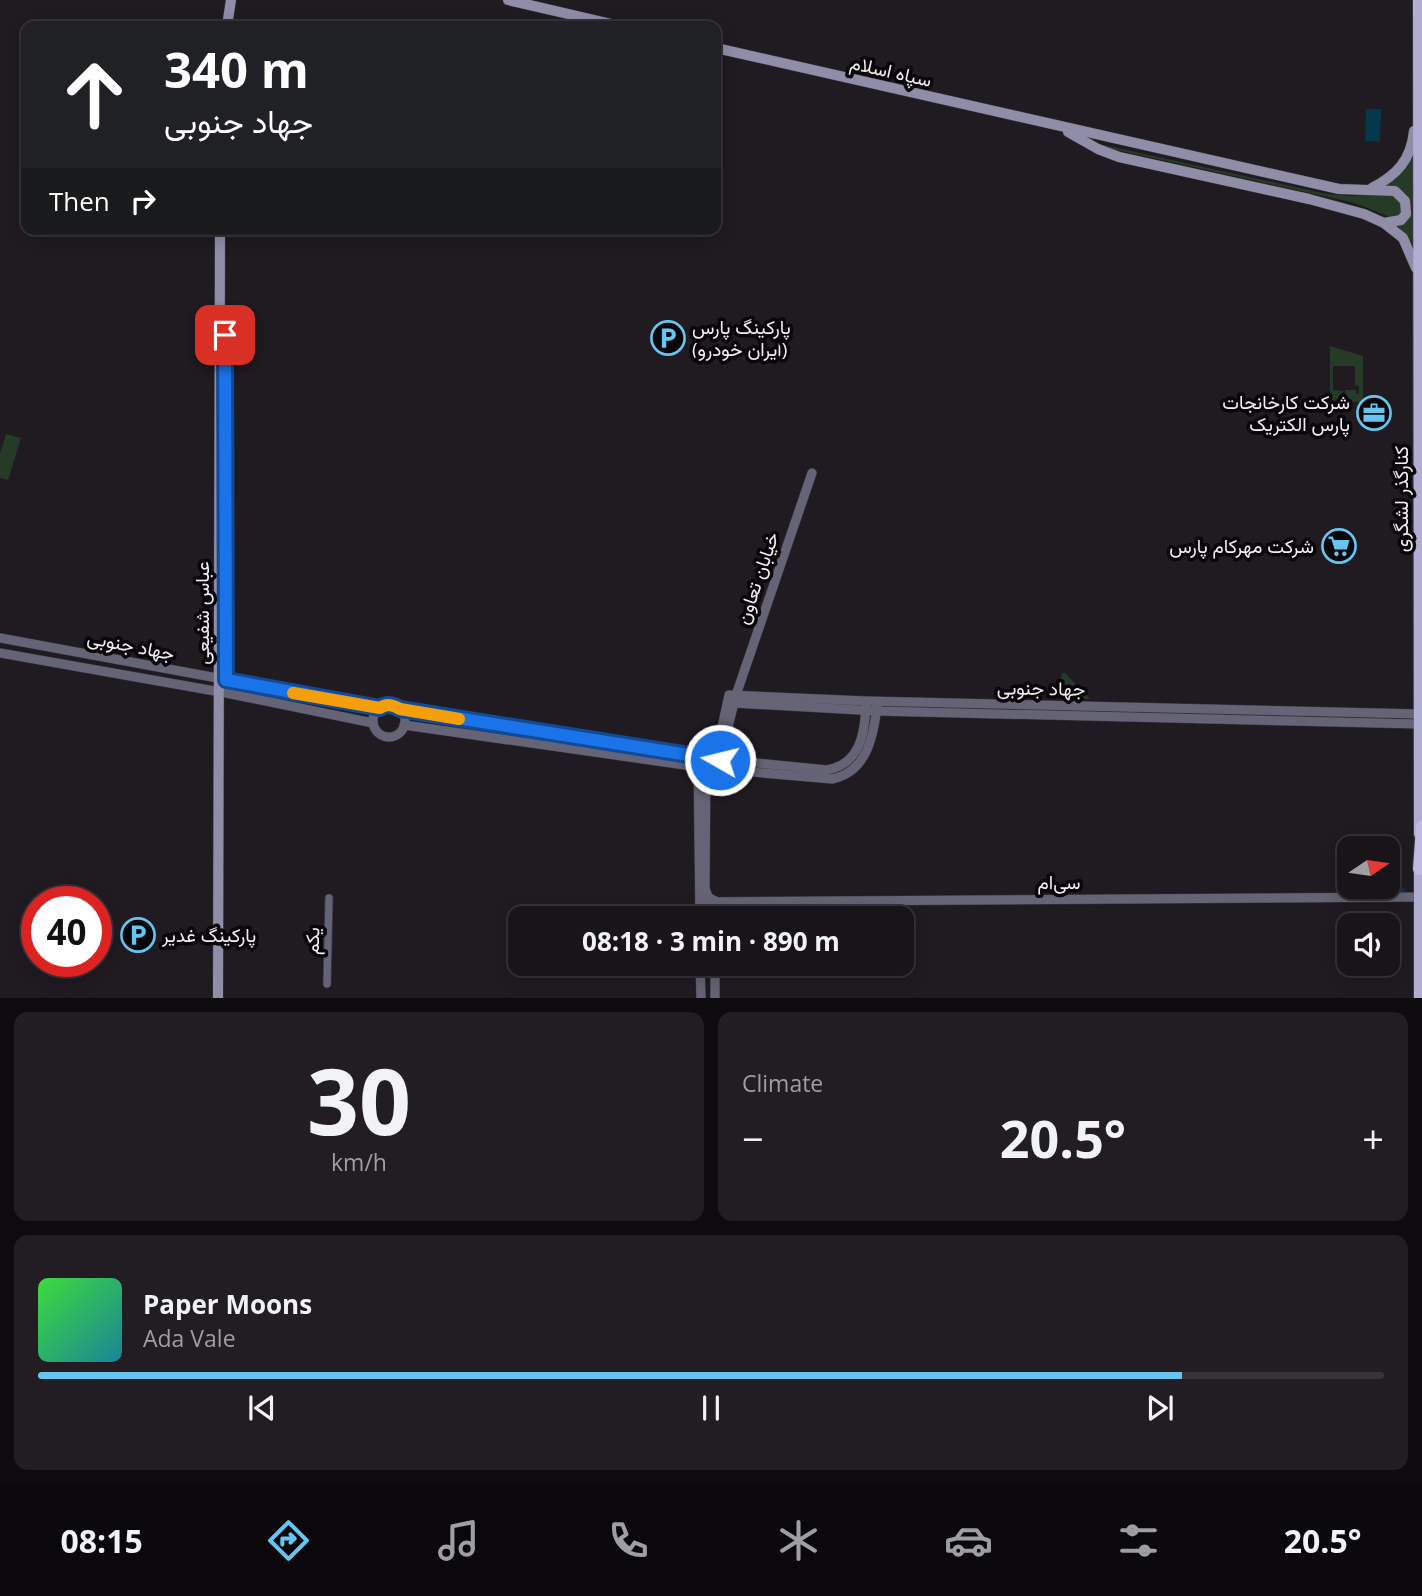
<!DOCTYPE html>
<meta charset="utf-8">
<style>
:root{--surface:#181419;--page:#211d22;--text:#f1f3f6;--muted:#9f9ea2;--line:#363338;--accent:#66c4ef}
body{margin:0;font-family:"Open Sans",Vazirmatn,sans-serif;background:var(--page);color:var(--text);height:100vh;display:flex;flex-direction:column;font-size:26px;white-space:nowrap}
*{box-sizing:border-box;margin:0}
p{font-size:23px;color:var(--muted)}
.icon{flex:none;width:38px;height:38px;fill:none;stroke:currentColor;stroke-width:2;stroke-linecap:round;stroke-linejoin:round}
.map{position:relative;height:998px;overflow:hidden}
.drawer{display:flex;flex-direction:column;gap:14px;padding:14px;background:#0d0b0e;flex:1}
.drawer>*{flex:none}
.guide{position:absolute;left:21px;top:21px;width:700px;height:214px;border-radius:14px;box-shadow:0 4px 18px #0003,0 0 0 2px var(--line);background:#202124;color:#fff;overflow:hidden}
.needle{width:46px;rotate:77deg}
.fabs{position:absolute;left:1337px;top:836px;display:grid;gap:14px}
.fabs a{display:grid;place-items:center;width:63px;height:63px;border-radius:14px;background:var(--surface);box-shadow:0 4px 18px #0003,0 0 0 2px var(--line);font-size:35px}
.speed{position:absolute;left:21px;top:886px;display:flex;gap:14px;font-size:35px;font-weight:700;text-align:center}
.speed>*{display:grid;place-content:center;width:91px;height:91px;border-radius:50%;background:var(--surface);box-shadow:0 4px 18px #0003,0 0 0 2px var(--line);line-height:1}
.speed .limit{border:10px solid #d22;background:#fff;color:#111}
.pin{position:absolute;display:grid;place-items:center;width:60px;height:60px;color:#fff;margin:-30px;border-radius:14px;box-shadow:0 4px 10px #0006}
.me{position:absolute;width:77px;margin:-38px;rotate:278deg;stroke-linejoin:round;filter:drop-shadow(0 0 5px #0008)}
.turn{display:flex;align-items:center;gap:24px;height:147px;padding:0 28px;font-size:32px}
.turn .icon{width:91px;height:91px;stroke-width:2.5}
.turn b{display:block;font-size:49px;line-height:60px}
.then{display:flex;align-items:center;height:66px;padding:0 28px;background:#0003;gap:14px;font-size:26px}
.big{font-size:52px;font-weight:700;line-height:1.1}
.drawer .widget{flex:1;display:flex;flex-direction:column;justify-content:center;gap:10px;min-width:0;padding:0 24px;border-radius:14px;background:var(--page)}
.drawer .dial{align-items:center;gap:0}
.dial b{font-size:91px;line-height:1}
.song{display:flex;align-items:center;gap:21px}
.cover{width:84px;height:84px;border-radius:10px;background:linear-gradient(135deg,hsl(120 70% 55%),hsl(190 70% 35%))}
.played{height:7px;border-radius:4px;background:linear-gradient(90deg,var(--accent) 85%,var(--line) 85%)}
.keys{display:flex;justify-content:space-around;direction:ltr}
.heat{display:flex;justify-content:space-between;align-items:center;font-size:38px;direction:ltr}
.drawer .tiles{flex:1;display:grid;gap:14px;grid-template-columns:1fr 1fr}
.widget:last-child{grid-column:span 2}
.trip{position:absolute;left:508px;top:906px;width:406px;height:70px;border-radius:14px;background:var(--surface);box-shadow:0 4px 18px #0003,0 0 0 2px var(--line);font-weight:700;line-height:70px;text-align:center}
.tab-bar{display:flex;height:112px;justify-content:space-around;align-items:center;background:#0a080a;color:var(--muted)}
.tab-bar .icon{width:49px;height:49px}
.tab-bar .active{color:var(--accent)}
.tab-bar b{font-size:32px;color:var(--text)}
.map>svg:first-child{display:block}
.green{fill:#253b27}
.water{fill:#04384b}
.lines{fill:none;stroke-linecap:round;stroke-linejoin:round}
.canal{stroke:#04384b;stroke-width:7}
.minor-casing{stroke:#3d383e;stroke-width:9}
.tertiary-casing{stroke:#3d383e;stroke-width:10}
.secondary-casing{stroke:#3d383e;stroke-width:11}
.primary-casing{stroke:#3d383e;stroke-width:12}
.trunk-casing{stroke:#3d383e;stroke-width:14}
.minor{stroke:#656476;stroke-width:7}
.tertiary{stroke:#656476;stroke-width:9}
.secondary{stroke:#908da9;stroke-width:10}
.primary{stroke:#b0aed2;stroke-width:10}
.trunk{stroke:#bfbce4;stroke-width:12}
.route-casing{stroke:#114b97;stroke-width:18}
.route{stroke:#1a73e8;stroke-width:12}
.slow{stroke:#f59e0b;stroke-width:12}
.labels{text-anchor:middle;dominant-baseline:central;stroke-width:7;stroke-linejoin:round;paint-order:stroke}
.street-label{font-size:19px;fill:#f2eef3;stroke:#080609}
.poi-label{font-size:19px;fill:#f2eef3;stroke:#080609;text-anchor:start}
</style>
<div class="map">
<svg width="1422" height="998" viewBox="0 0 1422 998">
<rect width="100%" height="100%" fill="#201a21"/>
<g class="green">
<polygon points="1104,145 1327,194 1353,196 1391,192 1400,198 1403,213 1399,218 1392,218 1355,203 1103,147"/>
<polygon points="1414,153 1412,208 1414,245 1397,225 1406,197 1398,187 1380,186 1399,175"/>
<polygon points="1330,346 1363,356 1363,402 1345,402 1345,390 1356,390 1356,394 1359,394 1359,386 1355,385 1355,366 1333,366 1333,390 1343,391 1343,402 1330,402"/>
<polygon points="6,434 21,438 8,480 0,478 0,454"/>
<polygon points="1062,673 1065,673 1090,699 1053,697 1059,691"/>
</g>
<polygon class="water" points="1366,109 1381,109 1380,142 1365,141"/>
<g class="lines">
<polyline class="canal" points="1348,890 1402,891"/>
<g class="minor-casing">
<polyline id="minor" points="327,984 329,898"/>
</g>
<g class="tertiary-casing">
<g id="tertiary">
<polyline points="0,638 380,708"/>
<polyline points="0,653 226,693 373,723"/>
<polyline points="735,698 812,473"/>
<circle cx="389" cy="721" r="16"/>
<path d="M400 710 707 758 827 770C860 764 865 734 866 704"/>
<path d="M404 725 706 768 832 779C866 772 873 739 877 707"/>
<polyline points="724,743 734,703 877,711 1419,724"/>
<polyline points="698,763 700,919"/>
<polyline points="706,764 705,888 708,897 715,901"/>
<polyline points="713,769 729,695 866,701 1419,714"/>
<polyline points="700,902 1419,897"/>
<polyline points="715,919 715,901"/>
<polyline points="700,964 701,998"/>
<polyline points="715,998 715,964"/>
</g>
</g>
<g class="secondary-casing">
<g id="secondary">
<polyline points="508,0 620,26"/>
<polyline points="227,26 231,0"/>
<polyline points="716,48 1339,189 1395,191 1405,201 1406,214 1401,220 1384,223"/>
<polyline points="1068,132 1098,149 1119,157 1309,199 1364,214 1384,223 1403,238 1416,268"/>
<path d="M1372 188C1397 175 1411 160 1414 131"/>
<polyline points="218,998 220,229"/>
</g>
</g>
<g class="primary-casing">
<g id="primary">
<polyline points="1418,0 1419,834"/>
<polyline points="1419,864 1419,998"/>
</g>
</g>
<g class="trunk-casing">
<polyline id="trunk" points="1419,869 1422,827"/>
</g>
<use href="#minor" class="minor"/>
<use href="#tertiary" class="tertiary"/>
<use href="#secondary" class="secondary"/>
<use href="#primary" class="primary"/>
<use href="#trunk" class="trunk"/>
</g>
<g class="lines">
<g class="route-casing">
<path id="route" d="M225 335 226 680 380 708C387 703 393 705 400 709L720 760"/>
</g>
<use href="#route" class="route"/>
<path class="slow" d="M293 693 380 708C387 703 393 705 400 709L459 719"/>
</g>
<defs>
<g id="parking-ring" transform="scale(1.75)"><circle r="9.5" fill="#080609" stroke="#66c4ef" stroke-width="1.5"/><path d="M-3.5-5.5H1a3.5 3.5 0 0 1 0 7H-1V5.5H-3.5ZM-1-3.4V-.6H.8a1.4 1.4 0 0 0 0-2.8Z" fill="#66c4ef"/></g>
<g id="office-ring" transform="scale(1.75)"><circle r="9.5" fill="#080609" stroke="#66c4ef" stroke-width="1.5"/><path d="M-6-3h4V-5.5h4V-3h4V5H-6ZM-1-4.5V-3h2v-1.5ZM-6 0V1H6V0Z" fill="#66c4ef"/></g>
<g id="supermarket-ring" transform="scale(1.75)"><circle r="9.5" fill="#080609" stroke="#66c4ef" stroke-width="1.5"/><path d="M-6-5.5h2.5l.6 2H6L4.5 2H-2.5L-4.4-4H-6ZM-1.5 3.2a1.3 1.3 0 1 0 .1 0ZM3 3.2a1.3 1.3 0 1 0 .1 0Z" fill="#66c4ef"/></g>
</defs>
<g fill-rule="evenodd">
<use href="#parking-ring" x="668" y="338"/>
<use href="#office-ring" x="1374" y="413"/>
<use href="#supermarket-ring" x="1339" y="546"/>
<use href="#parking-ring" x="138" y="935"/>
</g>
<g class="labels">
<g class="street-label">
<text transform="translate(891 71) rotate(13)">سپاه اسلام</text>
<text transform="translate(1401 499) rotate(-90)">کنارگذر لشگری</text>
<text transform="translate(757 578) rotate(-71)">خیابان تعاون</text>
<text transform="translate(202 613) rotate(-90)">عباس شفیعی</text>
<text transform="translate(131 645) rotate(11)">جهاد جنوبی</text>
<text transform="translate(1041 688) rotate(1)">جهاد جنوبی</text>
<text x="1059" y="882">سی‌ام</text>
<text transform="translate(312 941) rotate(-89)">یکم</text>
</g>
<g class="poi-label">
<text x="692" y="327">پارکینگ پارس<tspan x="692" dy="22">(ایران خودرو)</tspan></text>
<text x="1350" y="402" text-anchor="end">شرکت کارخانجات<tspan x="1350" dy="22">پارس الکتریک</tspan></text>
<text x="1314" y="546" text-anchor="end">شرکت مهرکام پارس</text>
<text x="162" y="935">پارکینگ غدیر</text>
</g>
</g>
</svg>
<div class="fabs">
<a><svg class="needle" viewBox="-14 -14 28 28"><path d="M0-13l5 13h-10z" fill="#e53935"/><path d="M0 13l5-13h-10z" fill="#9f9ea2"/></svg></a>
<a><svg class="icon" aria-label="sound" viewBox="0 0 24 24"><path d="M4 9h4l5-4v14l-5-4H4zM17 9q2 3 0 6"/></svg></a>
</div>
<div class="speed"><div class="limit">40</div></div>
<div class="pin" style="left:225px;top:335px;background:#d93025"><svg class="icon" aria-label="arrive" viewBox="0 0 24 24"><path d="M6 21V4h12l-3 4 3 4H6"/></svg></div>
<svg class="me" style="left:720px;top:760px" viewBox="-20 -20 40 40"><circle r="17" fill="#1a73e8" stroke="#fff" stroke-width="3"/><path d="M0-11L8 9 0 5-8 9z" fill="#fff"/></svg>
<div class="trip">08:18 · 3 min · 890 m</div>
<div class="guide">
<div class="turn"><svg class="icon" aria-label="ahead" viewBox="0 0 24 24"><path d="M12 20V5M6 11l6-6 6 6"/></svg><div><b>340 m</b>جهاد جنوبی</div></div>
<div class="then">Then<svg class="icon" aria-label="right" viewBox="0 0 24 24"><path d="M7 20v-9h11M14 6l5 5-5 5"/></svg></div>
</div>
</div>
<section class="drawer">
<div class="tiles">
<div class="widget dial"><b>30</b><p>km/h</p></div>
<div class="widget"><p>Climate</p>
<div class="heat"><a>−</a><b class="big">20.5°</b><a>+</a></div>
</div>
<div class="widget">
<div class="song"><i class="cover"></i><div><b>Paper Moons</b><p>Ada Vale</p></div></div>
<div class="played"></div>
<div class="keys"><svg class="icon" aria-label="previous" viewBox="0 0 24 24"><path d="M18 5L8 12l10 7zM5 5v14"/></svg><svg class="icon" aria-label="pause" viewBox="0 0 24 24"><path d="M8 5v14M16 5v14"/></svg><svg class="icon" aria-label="next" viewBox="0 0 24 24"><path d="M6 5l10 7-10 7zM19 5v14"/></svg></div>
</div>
</div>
</section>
<nav class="tab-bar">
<b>08:15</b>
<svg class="icon active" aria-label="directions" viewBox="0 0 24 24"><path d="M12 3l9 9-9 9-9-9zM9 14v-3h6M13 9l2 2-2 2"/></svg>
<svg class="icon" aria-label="music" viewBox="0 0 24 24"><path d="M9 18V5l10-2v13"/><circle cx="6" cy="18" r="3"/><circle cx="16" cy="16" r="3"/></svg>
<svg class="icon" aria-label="phone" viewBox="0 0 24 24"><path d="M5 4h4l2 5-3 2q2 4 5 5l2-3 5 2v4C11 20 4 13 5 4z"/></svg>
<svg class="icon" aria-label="climate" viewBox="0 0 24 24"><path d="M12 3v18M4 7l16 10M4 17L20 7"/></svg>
<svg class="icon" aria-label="car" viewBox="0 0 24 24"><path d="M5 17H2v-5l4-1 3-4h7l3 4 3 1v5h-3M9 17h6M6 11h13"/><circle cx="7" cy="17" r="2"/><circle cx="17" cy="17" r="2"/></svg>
<svg class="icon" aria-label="filters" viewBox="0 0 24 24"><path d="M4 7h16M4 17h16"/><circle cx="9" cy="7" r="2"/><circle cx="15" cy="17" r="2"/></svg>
<b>20.5°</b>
</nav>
